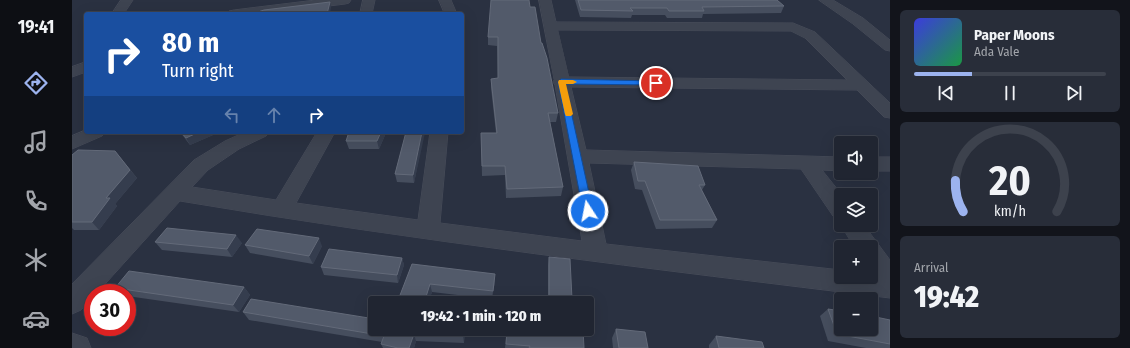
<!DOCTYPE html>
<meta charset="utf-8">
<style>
:root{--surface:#202531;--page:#282d39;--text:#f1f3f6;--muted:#a2a5ab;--line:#3d424d;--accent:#9cb3ef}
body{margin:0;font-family:"Fira Sans Condensed",sans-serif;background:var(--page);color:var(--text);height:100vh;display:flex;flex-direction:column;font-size:15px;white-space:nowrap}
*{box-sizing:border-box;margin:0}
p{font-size:13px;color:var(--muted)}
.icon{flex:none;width:22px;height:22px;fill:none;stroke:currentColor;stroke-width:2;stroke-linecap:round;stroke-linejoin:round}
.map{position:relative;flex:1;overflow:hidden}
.panel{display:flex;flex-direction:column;gap:10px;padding:10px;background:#12141b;width:240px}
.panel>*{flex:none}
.top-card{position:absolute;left:12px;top:12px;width:380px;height:122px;border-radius:4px;box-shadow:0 4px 16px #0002,0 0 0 1px var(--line);background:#1a4fa0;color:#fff;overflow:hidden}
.controls{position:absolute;left:762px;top:136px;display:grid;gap:8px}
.controls a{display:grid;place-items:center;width:44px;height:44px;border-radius:4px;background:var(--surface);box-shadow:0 4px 16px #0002,0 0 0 1px var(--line);font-size:20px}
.speed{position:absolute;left:12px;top:284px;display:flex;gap:8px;font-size:20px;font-weight:700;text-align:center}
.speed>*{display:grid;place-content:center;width:52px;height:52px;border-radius:50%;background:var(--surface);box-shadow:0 4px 16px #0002,0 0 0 1px var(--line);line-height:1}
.speed .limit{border:6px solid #d22;background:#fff;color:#111}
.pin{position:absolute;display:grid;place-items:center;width:34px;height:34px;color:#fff;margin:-17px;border:2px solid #fff;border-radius:50%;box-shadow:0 1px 4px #0007}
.me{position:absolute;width:44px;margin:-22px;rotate:349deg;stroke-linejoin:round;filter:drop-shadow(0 0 3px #0008)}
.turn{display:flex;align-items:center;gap:14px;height:84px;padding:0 12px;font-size:18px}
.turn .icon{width:52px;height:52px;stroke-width:2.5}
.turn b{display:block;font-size:28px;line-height:34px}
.lanes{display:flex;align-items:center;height:38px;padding:0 12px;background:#0003;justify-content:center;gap:20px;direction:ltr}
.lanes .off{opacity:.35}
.big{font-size:30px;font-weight:800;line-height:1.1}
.panel .tile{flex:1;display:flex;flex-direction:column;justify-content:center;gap:6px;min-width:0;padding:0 14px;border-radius:6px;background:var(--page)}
.panel .dial{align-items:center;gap:0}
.dial svg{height:104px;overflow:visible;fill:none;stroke:var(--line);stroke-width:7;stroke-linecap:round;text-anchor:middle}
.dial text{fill:var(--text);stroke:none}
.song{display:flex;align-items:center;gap:12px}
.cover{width:48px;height:48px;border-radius:6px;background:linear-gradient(135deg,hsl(240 70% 55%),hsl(140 70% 35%))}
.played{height:4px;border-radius:2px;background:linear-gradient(90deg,var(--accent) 30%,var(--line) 30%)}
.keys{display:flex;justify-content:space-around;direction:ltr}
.trip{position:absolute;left:296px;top:296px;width:226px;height:40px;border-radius:4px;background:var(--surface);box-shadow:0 4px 16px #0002,0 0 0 1px var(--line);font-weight:800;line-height:40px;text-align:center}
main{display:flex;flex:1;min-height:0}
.menu{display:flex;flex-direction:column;width:72px;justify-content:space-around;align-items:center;background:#0d0f14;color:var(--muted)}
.menu .icon{width:28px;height:28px}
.menu .selected{color:var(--accent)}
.menu b{font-size:18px;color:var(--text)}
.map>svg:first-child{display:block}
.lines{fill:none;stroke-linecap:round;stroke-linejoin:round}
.minor-casing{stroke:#484d5a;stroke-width:1}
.minor{fill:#3e4451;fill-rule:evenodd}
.wall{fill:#464e5e}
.shaded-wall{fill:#353d4e}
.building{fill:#525a6a;stroke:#636a79}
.route{fill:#1a73e8;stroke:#114b97}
.slow{fill:#f59e0b}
</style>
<main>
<nav class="menu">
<b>19:41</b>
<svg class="icon selected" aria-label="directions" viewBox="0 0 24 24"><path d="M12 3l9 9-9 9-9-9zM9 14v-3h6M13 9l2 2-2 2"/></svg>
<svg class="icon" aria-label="music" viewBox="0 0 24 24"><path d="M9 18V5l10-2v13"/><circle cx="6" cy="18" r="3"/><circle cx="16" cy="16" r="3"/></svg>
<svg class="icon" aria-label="phone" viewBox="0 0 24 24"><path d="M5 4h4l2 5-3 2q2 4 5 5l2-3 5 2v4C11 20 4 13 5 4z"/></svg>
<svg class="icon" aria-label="climate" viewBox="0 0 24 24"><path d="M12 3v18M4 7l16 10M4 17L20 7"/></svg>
<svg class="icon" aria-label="car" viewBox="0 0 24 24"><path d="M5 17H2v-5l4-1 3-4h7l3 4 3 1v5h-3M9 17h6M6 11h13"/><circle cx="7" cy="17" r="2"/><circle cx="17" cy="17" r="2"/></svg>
</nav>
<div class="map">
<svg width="818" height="348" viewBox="0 0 818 348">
<rect width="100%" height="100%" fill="#2a3141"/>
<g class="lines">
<g class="minor-casing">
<g id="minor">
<polygon points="49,0 61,0 53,12 54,14 42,14 41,12"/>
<polygon points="244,0 279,0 277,3 273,4 192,14 156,14 157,11 162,10"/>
<polygon points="291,0 303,0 300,14 288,14"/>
<polygon points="367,0 379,0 385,14 373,14"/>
<path d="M467 0H479L484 22 721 23 743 32 818 103V118L812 117 785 90 499 87 514 150 769 157V171L750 170 770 195 769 218 761 216 729 169 517 163 534 244 769 270V277H799V247H782L769 225H792L818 260V298C581 269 344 241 108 201L25 293H21V297L9 310 0 314V284L122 160 153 141 173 132H197L194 136 167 149 136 170 120 187 204 200 245 132H263L224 203 346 220 358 132H376L368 223 510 241 483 85 481 82 482 80ZM486 30 719 31 733 38 775 80 497 77Z"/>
<polygon points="747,0 761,0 791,18 818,40 818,51 813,50 781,24"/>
<polygon points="14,62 14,72 0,77 0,67"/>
<polygon points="14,130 14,132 33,132 30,136 0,149 0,136"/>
<rect x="799" y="157" width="19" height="14"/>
<polygon points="0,333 15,338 19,348 0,348"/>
</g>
</g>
<use href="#minor" class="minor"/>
</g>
<g class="wall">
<polygon points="503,0 705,0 712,6 709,13 631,14 630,18 595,18 593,15 560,15 559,18 508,17"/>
<polygon points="458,7 469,43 486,113 484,122 478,122 491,187 489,196 434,198 433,175 410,176 409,133 424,133 419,88 419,79 426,79 425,46 416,45 416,37"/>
<polygon points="108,132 148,132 118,145"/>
<polygon points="334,132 352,132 342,183 325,182 323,174"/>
<polygon points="314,133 307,149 277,149 274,141"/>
<polygon points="43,151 65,178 43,204 45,206 27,230 2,230 0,228 0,155"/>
<polygon points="562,162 633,185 630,190 645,220 640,228 584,229 570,190 563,189 559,170"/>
<polygon points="83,242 170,243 160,257 90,250"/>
<polygon points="173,245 250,246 241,264 178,253"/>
<polygon points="477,257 500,299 499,303 476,303 476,265"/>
<polygon points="330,258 332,265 326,283 252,275 249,267"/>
<polygon points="340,264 423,281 420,299 360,292 356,303 325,303"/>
<polygon points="172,287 178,295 167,312 55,296 55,293 48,293 43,288"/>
<polygon points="756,309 818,320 818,348 794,348 756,341 748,316"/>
<polygon points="171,312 303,329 393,329 392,343 344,341 342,348 311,348 309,344 310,342 177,320"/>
<polygon points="435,329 512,348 433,348"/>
<polygon points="544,329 576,348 541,348 540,338"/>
<polygon points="644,336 692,348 637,348 637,345"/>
</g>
<g class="shaded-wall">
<polygon points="258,2 259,7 258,14 255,14"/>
<polygon points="127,132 148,132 118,145 114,138"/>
<polygon points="309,132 314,132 314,133 307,149 305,141"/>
<polygon points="350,132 352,132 353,133 342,183 341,175"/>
<polygon points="58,170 65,178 43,204 45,206 27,230 20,222 34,198"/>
<polygon points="164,235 170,243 160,257 155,249"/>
<polygon points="247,238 250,246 241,264 237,256"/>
<polygon points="330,258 332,265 326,283 325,275"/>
<polygon points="423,274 423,281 420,299 421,291"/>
<polygon points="358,284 360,292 356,303 352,303"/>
<polygon points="172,287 178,295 167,312 161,305"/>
<polygon points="392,329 393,329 392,343 391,336"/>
<polygon points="342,334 344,341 342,348 337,348"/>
</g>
<g class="building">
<polygon points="419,0 457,0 458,7 463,7 469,43 470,43 475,58 486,113 476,113 491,187 435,189 433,166 410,166 409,133 425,133 419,79 426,78 426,37 416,37"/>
<polygon points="506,0 705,0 712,6 630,7 632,11 597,11 595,8 558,8 561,11 509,10"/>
<polygon points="258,2 255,14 180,14 192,10"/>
<polygon points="109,132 127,132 114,138"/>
<polygon points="277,132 309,132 305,141 274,141"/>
<polygon points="334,132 350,132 341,175 323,174"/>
<polygon points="6,150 43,151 58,170 34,198 38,198 20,222 0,222 0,155"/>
<polygon points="562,162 626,166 633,185 627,185 645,220 588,220 573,181 566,181"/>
<polygon points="95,228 164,235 155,249 83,242"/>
<polygon points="185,229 247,238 237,256 173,245"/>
<polygon points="257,249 330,258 325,275 249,267"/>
<polygon points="477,257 498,259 500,299 477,296"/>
<polygon points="340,264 423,274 421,291 358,284 352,303 325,303"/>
<polygon points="57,271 172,287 161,305 43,288"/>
<polygon points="179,299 303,319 303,329 392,329 391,336 342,334 337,348 326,348 309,344 312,336 171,312"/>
<polygon points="756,309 769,311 769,329 799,329 799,316 818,320 818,344 765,334"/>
<polygon points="435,329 511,329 512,348 457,348 458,346 434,344"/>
<polygon points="544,329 573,332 576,348 547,348"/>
<polygon points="644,336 690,342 692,348 647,348"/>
</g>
<polygon class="route" points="489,79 584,81 588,83 584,85 493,84 521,211 520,214 513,214 511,211 486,82"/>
<polygon class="slow" points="487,80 501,80 505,82 501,84 494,84 501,114 499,116 494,116 493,114 486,82"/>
</svg>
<div class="controls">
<a><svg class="icon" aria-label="sound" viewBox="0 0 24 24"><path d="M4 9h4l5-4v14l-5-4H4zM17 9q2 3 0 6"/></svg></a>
<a><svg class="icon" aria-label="layers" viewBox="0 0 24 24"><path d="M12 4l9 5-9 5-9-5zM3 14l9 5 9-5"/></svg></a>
<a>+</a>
<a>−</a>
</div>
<div class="speed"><div class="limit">30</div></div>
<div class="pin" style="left:584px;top:83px;background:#d93025"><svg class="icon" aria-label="arrive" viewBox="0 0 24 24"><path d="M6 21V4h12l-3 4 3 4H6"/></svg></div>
<svg class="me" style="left:516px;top:211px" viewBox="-20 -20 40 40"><circle r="17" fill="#1a73e8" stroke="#fff" stroke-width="3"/><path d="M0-11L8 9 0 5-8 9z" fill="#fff"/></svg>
<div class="trip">19:42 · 1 min · 120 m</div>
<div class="top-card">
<div class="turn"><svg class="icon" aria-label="right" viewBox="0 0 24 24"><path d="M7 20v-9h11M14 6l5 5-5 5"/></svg><div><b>80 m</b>Turn right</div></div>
<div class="lanes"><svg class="icon off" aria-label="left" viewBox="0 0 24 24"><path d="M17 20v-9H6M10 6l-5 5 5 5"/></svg><svg class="icon off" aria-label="ahead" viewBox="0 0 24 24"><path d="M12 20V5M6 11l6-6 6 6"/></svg><svg class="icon" aria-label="right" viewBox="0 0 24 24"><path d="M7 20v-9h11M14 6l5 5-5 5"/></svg></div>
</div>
</div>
<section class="panel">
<div class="tile">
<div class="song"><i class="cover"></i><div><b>Paper Moons</b><p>Ada Vale</p></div></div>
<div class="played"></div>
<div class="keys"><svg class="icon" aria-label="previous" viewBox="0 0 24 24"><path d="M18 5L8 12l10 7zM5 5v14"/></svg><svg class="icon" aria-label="pause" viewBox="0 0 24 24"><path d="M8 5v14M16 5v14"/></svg><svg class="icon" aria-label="next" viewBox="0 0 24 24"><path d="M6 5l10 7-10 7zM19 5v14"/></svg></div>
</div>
<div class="tile dial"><svg viewBox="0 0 100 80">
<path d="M14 69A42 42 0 1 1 86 69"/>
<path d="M14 69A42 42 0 0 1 8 45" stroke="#9cb3ef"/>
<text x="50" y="56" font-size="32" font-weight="700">20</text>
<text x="50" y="72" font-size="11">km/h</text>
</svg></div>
<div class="tile"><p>Arrival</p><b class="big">19:42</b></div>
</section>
</main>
